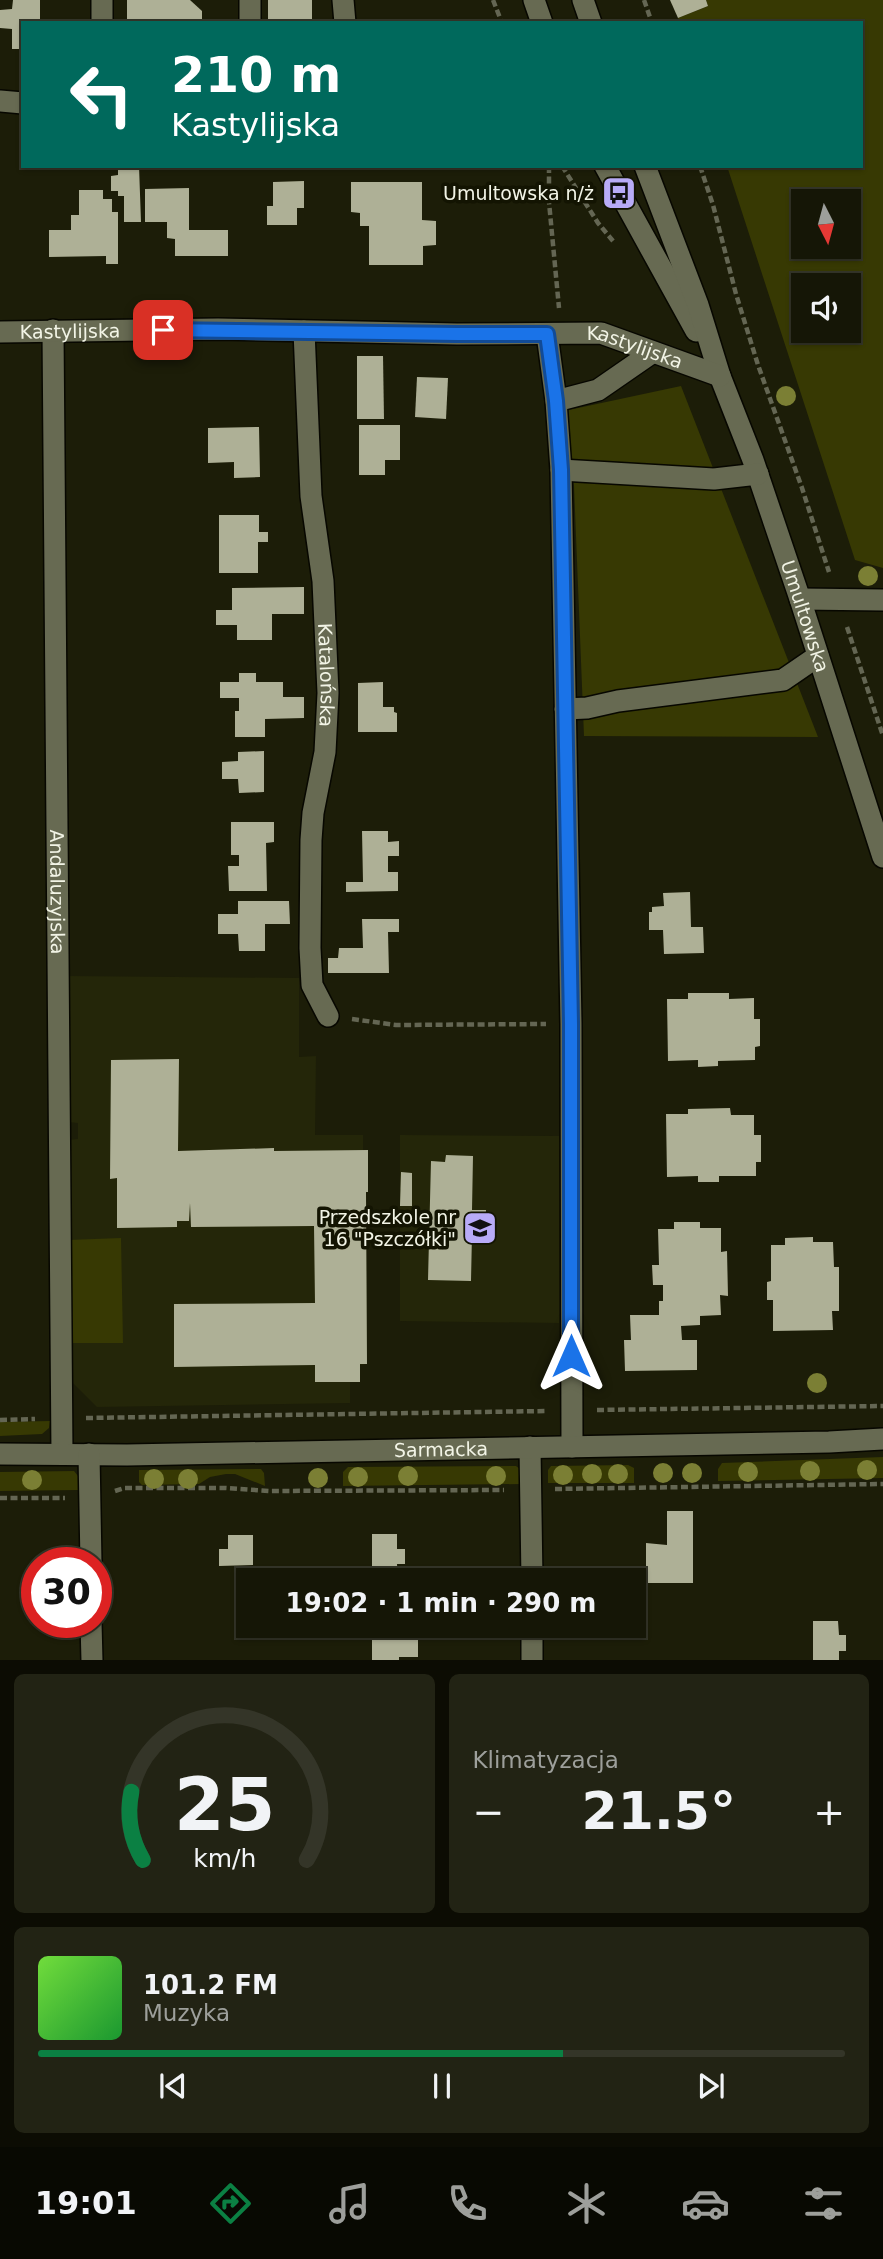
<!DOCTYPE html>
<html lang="pl">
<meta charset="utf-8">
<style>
:root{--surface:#151606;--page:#222314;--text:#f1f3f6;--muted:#9d9f9b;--line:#343528;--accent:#0b8043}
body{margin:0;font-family:"DejaVu Sans",sans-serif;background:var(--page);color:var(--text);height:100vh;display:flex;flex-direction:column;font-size:26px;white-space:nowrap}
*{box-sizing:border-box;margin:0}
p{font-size:23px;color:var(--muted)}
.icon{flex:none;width:38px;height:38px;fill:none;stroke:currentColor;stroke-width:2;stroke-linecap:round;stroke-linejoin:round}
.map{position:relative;height:1660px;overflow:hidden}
.side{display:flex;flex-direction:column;gap:14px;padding:14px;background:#0c0c03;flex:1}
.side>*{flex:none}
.guide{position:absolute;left:21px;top:21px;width:842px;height:147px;border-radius:0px;box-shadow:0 2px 5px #0004,0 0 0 2px var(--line);background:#00695c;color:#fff;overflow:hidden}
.needle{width:46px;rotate:174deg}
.buttons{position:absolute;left:791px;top:189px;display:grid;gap:14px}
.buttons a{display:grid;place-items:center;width:70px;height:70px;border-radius:0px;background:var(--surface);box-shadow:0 2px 5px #0004,0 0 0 2px var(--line);font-size:35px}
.speed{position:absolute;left:21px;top:1547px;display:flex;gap:14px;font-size:35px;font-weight:700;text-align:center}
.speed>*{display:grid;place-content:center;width:91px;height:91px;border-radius:50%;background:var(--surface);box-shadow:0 2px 5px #0004,0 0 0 2px var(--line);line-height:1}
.speed .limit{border:10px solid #d22;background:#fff;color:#111}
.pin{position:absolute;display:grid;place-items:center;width:60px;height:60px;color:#fff;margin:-30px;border-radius:14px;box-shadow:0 4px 10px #0006}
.me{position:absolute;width:77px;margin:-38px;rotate:0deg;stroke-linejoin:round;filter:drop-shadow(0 0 5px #0008)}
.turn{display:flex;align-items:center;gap:24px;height:147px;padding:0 35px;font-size:32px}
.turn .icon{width:91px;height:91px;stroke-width:2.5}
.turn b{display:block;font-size:49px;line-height:60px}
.big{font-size:52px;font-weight:700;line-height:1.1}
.side .card{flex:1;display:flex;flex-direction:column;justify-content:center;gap:10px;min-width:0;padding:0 24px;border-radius:10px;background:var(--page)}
.side .dial{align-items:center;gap:0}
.dial svg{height:182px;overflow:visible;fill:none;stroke:var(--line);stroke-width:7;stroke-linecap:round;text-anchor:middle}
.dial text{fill:var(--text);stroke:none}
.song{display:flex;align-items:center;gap:21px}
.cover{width:84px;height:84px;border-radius:10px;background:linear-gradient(135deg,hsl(100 70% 55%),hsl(130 70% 35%))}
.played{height:7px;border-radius:4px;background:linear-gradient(90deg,var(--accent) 65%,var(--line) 65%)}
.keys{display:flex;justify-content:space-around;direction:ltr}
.heat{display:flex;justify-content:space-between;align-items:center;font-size:38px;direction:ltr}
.side .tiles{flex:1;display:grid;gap:14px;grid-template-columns:1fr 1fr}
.card:last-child{grid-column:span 2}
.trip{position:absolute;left:236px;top:1568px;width:410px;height:70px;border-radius:0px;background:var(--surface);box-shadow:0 2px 5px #0004,0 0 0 2px var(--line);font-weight:700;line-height:70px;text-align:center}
.tab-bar{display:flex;height:112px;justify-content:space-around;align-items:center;background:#080902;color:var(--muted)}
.tab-bar .icon{width:49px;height:49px}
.tab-bar .current{color:var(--accent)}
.tab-bar b{font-size:32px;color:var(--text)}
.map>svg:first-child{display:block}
.built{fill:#242609}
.green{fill:#373903;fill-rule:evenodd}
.building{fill:#aeb096}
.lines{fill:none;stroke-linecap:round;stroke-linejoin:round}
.minor-casing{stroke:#070700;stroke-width:24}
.path{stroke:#646653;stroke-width:4.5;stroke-dasharray:7 3.5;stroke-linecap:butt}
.minor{stroke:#676a52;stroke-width:21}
.tree{fill:#7b7f34}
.route-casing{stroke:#114b97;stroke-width:18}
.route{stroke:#1a73e8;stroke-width:12}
.labels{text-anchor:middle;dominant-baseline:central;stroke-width:7;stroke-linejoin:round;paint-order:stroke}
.poi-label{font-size:19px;fill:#f2f4e6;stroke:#131402;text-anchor:end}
.street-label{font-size:19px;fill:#f2f4e6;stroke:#131402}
</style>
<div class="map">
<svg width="883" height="1661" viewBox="0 0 883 1661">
<rect width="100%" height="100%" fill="#1c1d08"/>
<g class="built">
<polygon points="68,976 299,978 299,1057 316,1056 315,1135 363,1135 363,1150 368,1150 368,1192 366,1193 367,1364 360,1365 360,1382 350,1382 350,1403 97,1407 70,1380 68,1140 78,1139 78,1123 68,1122"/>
<polygon points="400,1135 559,1136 559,1323 400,1321"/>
</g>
<g class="green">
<path d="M706 0H883V568L855 560 727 166H861V23H680L678 18 708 6ZM803 201H849V247H803ZM803 285H849V331H803Z"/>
<polygon points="681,386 818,737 584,736 574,486 564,411"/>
<polygon points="121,1238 123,1343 69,1343 68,1240"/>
<polygon points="50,1421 49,1428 42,1434 0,1436 0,1422"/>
<polygon points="883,1457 883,1478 718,1481 718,1469 722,1463"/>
<polygon points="628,1465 634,1468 634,1483 548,1483 548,1470 551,1466"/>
<polygon points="516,1466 520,1469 521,1484 343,1486 343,1472 348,1467"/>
<polygon points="261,1469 264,1473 265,1486 235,1474 226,1474 210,1477 199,1484 142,1485 139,1482 139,1470"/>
<polygon points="74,1471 78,1476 78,1490 0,1491 0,1472"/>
</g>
<g class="building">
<polygon points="13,0 40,0 40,23 23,23 23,49 12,49 12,29 0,28 0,10 12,9"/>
<polygon points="127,0 190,0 202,11 202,23 127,23"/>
<rect x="268" y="0" width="44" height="23"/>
<polygon points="670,0 706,0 708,6 678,18"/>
<polygon points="118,166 139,166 141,222 124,222 124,196 118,196 118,191 111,191 111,176 118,175"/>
<polygon points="304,181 304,208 297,208 297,225 267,225 267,206 273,206 273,182"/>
<polygon points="351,182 422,182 422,220 436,221 436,245 423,246 423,265 369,265 369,226 360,226 360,213 351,212"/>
<polygon points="189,188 189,230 228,230 228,256 175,256 175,239 167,238 167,222 145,222 145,189"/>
<polygon points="79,190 103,190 103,199 112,199 112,212 118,212 118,264 106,264 106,256 49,257 49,230 71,230 71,215 79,215"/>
<polygon points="357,356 383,356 384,419 357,419"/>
<polygon points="417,377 448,378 446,419 415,417"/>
<polygon points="359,425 400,425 400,460 385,460 385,475 359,475"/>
<polygon points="259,427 260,477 234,478 234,462 208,463 208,428"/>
<polygon points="219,515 259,515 259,532 268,532 268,542 258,542 258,573 219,573"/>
<polygon points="304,587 304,614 272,614 272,640 237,640 237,625 216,625 216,610 232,610 232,588"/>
<polygon points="239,673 256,673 256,682 283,682 283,697 304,697 304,718 265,719 265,737 235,737 235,711 239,711 239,698 220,698 220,682 239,682"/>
<polygon points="383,682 383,707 394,707 394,712 397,713 397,732 358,732 358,683"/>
<polygon points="264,751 264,792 239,793 238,779 222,779 222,762 238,761 238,752"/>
<polygon points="231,822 274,822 274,842 266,843 267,891 229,891 228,866 239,866 239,855 231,855"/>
<polygon points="362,831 388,831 388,842 399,841 399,856 388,856 388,872 398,872 398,891 346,892 346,882 363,882"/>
<polygon points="690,892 691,927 703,927 704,953 664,954 663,930 649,930 649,912 652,912 652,907 664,906 663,893"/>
<polygon points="238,901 289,901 290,924 265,924 265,951 239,951 238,934 218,934 218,914 238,914"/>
<polygon points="362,919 399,919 399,932 388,932 389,973 328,973 328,958 338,958 339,948 363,948"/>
<polygon points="688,993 729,993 729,999 754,998 754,1019 760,1019 760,1046 755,1047 755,1060 718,1061 718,1066 698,1067 698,1060 668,1061 667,999 688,999"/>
<polygon points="179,1059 178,1151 274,1148 274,1151 368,1150 368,1192 366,1192 367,1364 360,1364 360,1382 315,1382 315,1365 174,1367 174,1304 315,1303 314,1226 191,1227 190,1203 189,1221 177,1221 177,1227 117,1228 117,1178 110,1179 111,1060"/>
<polygon points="730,1108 731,1115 754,1115 754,1135 761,1135 761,1162 756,1162 756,1176 719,1176 719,1182 698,1182 698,1176 667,1177 666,1114 688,1114 688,1109"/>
<polygon points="446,1155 473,1156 472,1210 486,1210 485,1234 472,1234 471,1281 428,1280 431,1161 445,1162"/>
<polygon points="401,1172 412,1173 412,1206 400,1206"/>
<polygon points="674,1222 700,1222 700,1228 721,1228 721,1252 727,1251 728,1296 720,1295 721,1315 700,1316 700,1325 681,1326 682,1340 697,1340 697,1370 625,1371 624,1340 631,1340 630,1315 659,1315 659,1301 663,1301 663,1285 653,1285 652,1265 659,1265 658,1229 674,1229"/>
<polygon points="813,1237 813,1242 833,1242 834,1267 839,1267 839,1311 832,1311 833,1330 773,1331 773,1300 767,1300 767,1282 771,1281 771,1245 785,1245 785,1238"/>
<polygon points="667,1511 693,1511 693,1583 646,1583 646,1543 667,1545"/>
<polygon points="372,1534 397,1534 397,1549 405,1549 405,1564 397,1564 398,1580 372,1580"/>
<polygon points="228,1535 253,1535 253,1565 219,1566 219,1549 228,1549"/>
<polygon points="813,1621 838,1621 839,1635 846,1635 846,1651 839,1651 839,1661 813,1661"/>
<polygon points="372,1626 398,1626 398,1637 418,1637 418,1657 399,1657 399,1661 372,1661"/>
</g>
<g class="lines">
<g class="minor-casing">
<g id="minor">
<polyline points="102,0 102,23"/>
<polyline points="343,0 345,23"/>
<polyline points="534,0 542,23"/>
<polyline points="583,0 591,23"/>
<polyline points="250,23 250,0"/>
<polyline points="0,101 23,103"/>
<polyline points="605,166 696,331"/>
<path id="s1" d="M645 166 698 305 720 376 753 460 800 599 883 857"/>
<path id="s2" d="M53 330 62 1454"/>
<path id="s3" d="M304 331 311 496 323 581 328 693 325 752 313 813 311 840 310 948 312 985 328 1016"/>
<path id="s4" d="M0 332 218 329 457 334 601 333 720 376"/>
<polyline points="547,334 556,401 561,470 571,1024 572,1447"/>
<polyline points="556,401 598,390 653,352"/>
<polyline points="561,470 714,479 758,474"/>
<polyline points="800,599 883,600"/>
<polyline points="565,709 587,708 618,701 783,680 818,656"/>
<polyline points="530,1447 532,1580"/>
<path id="s5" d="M0 1454 127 1455 829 1442 883 1439"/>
<polyline points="89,1454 91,1563"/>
<polyline points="91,1622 92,1661"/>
<polyline points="532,1626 532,1661"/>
</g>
</g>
<g class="path">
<polyline points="493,0 502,23"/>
<polyline points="644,0 652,23"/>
<polyline points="549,166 549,202 559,308"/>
<polyline points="562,166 598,223 613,241"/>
<polyline points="700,166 713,205 736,294 758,365 802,488 829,572"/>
<polyline points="847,627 883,736"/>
<polyline points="352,1019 396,1025 546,1024"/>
<polyline points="597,1410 883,1406"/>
<polyline points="86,1418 546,1411"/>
<polyline points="0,1420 35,1419"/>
<polyline points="555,1489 883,1484"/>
<polyline points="115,1491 124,1488 225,1488 269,1491 504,1490"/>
<polyline points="0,1498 65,1498"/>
</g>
<use href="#minor" class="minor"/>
</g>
<g class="tree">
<circle cx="786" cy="396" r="10"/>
<circle cx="868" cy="576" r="10"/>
<circle cx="817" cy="1383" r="10"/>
<circle cx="867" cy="1470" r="10"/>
<circle cx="810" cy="1471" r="10"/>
<circle cx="748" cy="1472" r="10"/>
<circle cx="663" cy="1473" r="10"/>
<circle cx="692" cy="1473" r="10"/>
<circle cx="592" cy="1474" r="10"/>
<circle cx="618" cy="1474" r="10"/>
<circle cx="563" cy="1475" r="10"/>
<circle cx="408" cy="1476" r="10"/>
<circle cx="496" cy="1476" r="10"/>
<circle cx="358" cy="1477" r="10"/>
<circle cx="318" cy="1478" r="10"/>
<circle cx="154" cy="1479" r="10"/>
<circle cx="188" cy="1479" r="10"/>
<circle cx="32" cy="1480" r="10"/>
</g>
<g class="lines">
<g class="route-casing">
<polyline id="route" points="163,330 457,334 547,334 556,401 561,470 571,1024 571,1356"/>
</g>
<use href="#route" class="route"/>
</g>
<defs>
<g id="bus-square" transform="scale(1.75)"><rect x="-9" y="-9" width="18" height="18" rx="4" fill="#b8abf7" stroke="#131402"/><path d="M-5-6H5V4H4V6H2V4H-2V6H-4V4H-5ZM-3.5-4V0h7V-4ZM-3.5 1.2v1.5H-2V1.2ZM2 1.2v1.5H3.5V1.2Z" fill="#111"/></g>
<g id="school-square" transform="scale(1.75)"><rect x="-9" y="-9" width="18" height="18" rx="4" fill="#b8abf7" stroke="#131402"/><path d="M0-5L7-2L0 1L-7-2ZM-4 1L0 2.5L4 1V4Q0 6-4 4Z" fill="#111"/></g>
</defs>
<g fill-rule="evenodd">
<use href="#bus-square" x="619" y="193"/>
<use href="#school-square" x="480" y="1228"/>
</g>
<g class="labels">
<g class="poi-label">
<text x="594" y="193">Umultowska n/ż</text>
<text x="456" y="1217">Przedszkole nr<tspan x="456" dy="22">16 "Pszczółki"</tspan></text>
</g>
<g class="street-label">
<text stroke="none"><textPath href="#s4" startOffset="70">Kastylijska</textPath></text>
<text stroke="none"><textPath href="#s4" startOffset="637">Kastylijska</textPath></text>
<text stroke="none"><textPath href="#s1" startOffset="478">Umultowska</textPath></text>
<text stroke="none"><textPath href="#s3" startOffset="345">Katalońska</textPath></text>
<text stroke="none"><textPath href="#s2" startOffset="562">Andaluzyjska</textPath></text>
<text stroke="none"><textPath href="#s5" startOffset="441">Sarmacka</textPath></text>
</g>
</g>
</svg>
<div class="buttons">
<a><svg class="needle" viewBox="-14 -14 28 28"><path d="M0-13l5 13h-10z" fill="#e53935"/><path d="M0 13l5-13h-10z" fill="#9d9f9b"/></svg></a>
<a><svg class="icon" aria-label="sound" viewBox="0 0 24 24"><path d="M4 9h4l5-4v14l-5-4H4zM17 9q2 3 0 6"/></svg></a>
</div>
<div class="speed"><div class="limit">30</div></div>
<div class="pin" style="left:163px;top:330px;background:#d93025"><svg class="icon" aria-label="arrive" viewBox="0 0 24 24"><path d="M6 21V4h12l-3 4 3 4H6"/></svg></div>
<svg class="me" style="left:571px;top:1356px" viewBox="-20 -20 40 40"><path d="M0-17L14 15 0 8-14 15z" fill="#1a73e8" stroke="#fff" stroke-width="4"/></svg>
<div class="trip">19:02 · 1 min · 290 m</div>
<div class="guide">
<div class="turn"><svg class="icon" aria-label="left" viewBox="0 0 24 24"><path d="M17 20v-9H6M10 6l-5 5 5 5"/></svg><div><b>210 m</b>Kastylijska</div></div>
</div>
</div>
<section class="side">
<div class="tiles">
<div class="card dial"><svg viewBox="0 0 100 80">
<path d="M14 69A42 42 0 1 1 86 69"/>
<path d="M14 69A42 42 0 0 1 9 39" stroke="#0b8043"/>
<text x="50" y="56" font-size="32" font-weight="700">25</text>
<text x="50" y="72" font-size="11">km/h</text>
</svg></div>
<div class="card"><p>Klimatyzacja</p>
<div class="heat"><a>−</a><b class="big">21.5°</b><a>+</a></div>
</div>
<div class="card">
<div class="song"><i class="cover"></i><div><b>101.2 FM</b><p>Muzyka</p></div></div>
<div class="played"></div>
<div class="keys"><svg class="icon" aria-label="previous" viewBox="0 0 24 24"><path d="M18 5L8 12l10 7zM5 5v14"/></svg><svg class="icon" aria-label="pause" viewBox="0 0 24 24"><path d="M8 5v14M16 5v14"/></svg><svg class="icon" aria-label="next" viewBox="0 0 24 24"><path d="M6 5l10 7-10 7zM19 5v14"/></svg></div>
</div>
</div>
</section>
<nav class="tab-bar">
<b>19:01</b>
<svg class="icon current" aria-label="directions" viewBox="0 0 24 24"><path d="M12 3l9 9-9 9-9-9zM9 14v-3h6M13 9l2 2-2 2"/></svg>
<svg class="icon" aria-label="music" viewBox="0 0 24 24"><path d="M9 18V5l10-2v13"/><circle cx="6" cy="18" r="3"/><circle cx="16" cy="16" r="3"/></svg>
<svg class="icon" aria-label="phone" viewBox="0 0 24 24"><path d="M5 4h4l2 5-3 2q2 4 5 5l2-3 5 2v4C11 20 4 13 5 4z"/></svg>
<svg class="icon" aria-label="climate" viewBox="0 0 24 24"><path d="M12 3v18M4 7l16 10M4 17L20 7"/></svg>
<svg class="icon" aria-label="car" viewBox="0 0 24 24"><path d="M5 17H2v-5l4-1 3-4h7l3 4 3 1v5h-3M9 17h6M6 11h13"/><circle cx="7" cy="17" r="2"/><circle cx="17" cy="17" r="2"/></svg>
<svg class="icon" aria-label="filters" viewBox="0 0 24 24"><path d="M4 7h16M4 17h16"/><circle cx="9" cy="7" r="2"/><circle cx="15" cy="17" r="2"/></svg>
</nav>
